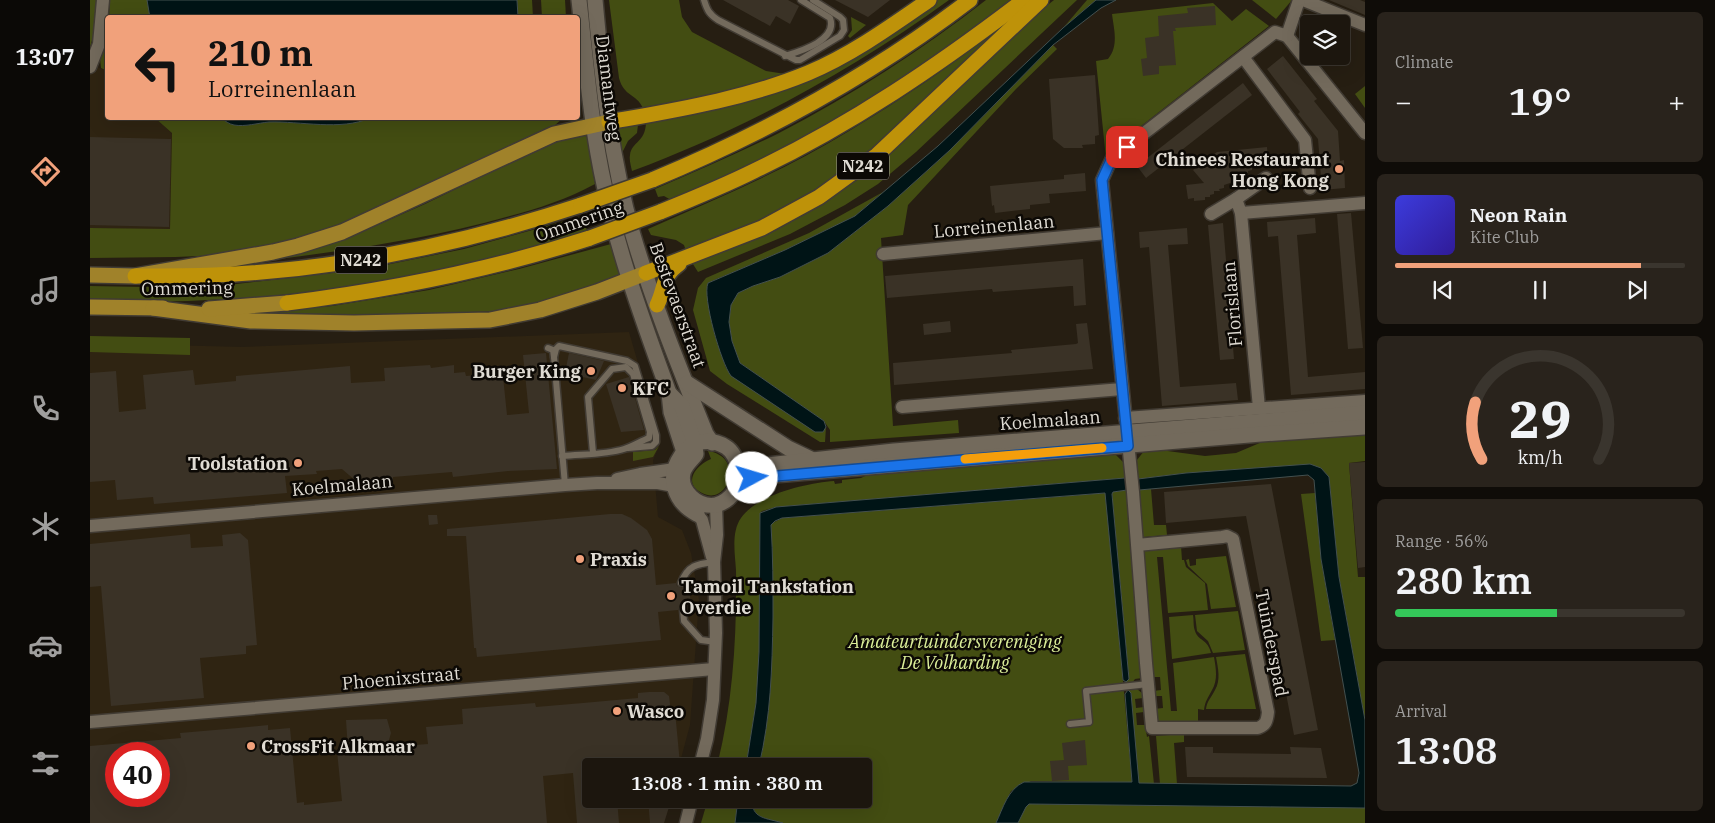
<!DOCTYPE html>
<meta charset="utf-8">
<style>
:root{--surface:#1c160e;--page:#29231c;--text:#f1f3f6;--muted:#a09f9e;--line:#3a352e;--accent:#f1a17b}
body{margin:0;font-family:"IBM Plex Serif",serif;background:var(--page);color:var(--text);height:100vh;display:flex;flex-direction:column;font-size:19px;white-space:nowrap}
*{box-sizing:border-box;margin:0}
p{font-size:16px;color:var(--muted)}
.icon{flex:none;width:28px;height:28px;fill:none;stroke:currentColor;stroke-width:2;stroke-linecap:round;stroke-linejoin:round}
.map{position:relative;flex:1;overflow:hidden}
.details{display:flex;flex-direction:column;gap:12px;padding:12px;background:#0f0c08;width:350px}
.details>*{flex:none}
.guide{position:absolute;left:15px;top:15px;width:475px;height:105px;border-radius:5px;box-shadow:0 5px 20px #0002,0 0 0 1px var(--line);background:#f1a17b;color:#111;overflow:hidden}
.fabs{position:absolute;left:1210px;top:15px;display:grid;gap:10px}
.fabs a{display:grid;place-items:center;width:50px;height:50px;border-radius:5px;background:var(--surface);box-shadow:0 5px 20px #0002,0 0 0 1px var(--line);font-size:25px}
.speed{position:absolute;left:15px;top:742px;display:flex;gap:10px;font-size:25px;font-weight:700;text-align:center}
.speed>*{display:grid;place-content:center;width:65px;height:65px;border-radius:50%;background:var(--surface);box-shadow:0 5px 20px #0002,0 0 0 1px var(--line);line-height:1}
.speed .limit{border:8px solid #d22;background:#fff;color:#111}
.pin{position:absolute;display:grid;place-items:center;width:42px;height:42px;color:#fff;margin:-21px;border-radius:10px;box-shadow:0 2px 8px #0006}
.me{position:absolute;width:55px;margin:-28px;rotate:84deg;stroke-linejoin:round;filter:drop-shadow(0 0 4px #0008)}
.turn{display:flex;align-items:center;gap:18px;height:105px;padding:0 20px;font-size:22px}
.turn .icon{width:65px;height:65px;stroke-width:2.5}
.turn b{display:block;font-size:35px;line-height:42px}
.big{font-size:38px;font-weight:600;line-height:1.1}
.details .widget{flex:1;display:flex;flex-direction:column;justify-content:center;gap:8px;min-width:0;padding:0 18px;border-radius:8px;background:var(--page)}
.details .dial{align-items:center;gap:0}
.dial svg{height:130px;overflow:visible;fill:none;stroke:var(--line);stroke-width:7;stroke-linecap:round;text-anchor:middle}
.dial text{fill:var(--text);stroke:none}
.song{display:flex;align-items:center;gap:15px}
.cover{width:60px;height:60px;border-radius:8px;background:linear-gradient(135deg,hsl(240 70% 55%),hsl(250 70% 35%))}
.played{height:5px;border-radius:2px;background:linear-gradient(90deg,var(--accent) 85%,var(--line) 85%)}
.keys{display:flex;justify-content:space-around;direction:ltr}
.heat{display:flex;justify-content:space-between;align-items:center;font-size:28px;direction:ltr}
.charge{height:8px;border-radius:4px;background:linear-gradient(90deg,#34c759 56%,var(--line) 0)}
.trip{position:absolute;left:492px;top:758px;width:290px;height:50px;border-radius:5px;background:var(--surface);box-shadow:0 5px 20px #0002,0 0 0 1px var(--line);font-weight:600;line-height:50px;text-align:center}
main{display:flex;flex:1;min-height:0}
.menu{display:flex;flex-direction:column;width:90px;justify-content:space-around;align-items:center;background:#0b0906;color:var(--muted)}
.menu .icon{width:35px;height:35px}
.menu .active{color:var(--accent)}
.menu b{font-size:22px;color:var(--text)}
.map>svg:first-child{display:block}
.built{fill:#2f2412;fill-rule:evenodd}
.green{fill:#434d12}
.water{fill:#001416;stroke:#43504f}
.building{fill:#3a3226;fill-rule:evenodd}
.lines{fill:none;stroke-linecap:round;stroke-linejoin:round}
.lane-casing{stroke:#413b33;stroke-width:9}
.street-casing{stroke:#413b33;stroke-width:15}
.secondary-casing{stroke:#413b33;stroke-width:18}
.primary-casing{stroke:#413b33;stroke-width:18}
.highway-casing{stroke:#413b33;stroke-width:18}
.lane{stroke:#736a5c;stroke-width:6}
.street{stroke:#736a5c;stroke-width:12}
.secondary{stroke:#736a5c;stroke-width:15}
.primary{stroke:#a0822a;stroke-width:15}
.highway{stroke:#be9209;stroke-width:15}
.highway-bridge-casing{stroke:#413b33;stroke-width:18;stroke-linecap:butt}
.highway-bridge{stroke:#be9209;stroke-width:15}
.route-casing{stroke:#114b97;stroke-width:12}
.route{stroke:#1a73e8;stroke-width:9}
.slow{stroke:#f59e0b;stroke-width:9}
.poi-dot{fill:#f1a17b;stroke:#0c0905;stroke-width:2}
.labels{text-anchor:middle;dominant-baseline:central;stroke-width:5;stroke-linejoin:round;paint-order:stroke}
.shield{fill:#0c0905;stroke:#a09c95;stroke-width:1}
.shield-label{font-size:16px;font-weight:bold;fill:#dfdbd3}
.street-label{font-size:18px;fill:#dfdbd3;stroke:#0c0905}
.poi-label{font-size:18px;font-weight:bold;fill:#dfdbd3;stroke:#0c0905;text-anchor:start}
.park-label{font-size:18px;font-style:italic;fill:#dcef99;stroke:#0c0905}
</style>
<main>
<nav class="menu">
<b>13:07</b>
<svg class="icon active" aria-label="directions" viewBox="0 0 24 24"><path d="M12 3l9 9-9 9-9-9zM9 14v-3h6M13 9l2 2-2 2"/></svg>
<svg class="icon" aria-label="music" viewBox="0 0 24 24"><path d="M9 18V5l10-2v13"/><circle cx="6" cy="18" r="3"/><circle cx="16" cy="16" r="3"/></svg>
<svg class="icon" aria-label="phone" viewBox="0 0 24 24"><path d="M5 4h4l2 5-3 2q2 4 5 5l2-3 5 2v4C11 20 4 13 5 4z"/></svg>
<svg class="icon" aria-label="climate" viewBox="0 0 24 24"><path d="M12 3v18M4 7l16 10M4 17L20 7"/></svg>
<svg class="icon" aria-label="car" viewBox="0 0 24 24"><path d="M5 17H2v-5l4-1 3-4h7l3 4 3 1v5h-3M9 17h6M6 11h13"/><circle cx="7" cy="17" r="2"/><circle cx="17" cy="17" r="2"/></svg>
<svg class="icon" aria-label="filters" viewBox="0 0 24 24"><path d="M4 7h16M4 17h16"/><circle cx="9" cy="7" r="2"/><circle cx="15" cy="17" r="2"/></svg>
</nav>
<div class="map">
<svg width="1275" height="823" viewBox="0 0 1275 823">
<rect width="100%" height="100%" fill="#261e12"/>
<g class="built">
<polygon points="0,64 17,71 18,118 65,118 82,133 80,230 0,228"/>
<path d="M539 332 571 442 563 460 568 517 592 530 601 553 609 600 600 725 589 766H501V799H580L574 823H0V343L152 347ZM26 754H69V796H26Z"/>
</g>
<g class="green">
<polygon points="0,0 7,0 3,37 0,47"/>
<polygon points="20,0 57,0 60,17 19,18"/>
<polygon points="427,0 442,0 443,17 428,17"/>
<polygon points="451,0 475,0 476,17 452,17"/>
<path d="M519 0H589L592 17 602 32 676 71 702 75 617 96 553 108C546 93 534 97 529 78Z"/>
<path d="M844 0H859C761 71 655 129 542 171 541 166 539 160 540 155 542 141 555 143 556 123L695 87Z"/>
<path d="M896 0H922C881 32 839 64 795 91 727 134 654 168 581 200L574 196 568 197 565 189C607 171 649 153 689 133 762 95 832 50 896 0Z"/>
<polygon points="964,0 987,0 826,152 788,184 755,205 700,234 608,272 601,261 733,201 917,37"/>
<polygon points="997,0 1006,0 973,28"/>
<polygon points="1162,0 1202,0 1186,19"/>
<path d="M1123 3 1142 21 1156 9 1179 26 1032 141 1016 159 1006 61 1018 59C1029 46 1024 30 1022 14Z"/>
<polygon points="761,17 776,25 760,38 758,36 762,30"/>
<path d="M903 33 906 36 776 159 683 219 597 254 594 245 586 240 561 235 558 229C626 199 696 170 759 131 809 101 857 68 903 33Z"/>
<polygon points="17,34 18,71 17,71 11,68 10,59"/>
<polygon points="963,45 967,49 926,89 818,205 813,235 791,238 803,426 868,420 869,433 740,442 740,430 734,421 650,363 642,341 639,322 641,305 648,293 663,286 690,277 738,253 798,206 860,150"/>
<polygon points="1275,86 1275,108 1265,94"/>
<polygon points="65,118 131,118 138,123 146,125 180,122 274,120 280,118 473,118 464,126 337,187 226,236 132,255 86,257 0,258 0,228 80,229 82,133"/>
<polygon points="548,125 547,133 538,141 532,153 529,128"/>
<path d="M496 133 505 184C471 203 432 213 394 223 325 240 260 250 189 259V255L226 246 267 234 335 204 464 141Z"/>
<polygon points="793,192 765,216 695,250 622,281 617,287 624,333 636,368 733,432 736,427 735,442 730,442 637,384 620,371 603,310 608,288 616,278 719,233"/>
<path d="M493 216 497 231C462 241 427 253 392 262 263 293 132 304 0 302V286L54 287 129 286 276 269 374 249Z"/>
<polygon points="521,244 531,275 527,280 451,304 410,311 232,317 161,313 242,306 339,290 429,269"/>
<polygon points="0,336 100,338 100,355 0,352"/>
<polygon points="1272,434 1275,434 1275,461 1259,463 1268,577 1275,577 1275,720 1249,577 1239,477 1231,468 1096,473 1048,479 1047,460 1054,451 1070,450 1115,456 1146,453 1172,442"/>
<polygon points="569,446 563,457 543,461 543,452 565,450"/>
<path d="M618 451C656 457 638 507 612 493 592 483 606 465 621 459Z"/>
<path d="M1025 454 1035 464 1036 480 1035 478 1024 479 686 507 672 511 670 513 669 652 666 703 656 766H627C643 703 647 635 646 570 645 554 641 532 651 518 668 494 717 483 744 481L745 484 752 483V480L771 478 779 474Z"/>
<polygon points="1061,489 1064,525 1076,525 1077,535 1054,537 1052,535 1049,490"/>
<polygon points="1037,490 1052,678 1045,679 1042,683 1036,682 1039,679 1022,494 1023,492"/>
<path d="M1016 493 1042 782 941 781 921 791 906 823H693C677 818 660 819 663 799H774V766H669C681 715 682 670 683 617 683 586 683 555 681 524L692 518Z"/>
<polygon points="1225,493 1231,559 1245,640 1231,641 1211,494"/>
<path d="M1091 546 1092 560H1094L1096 567 1115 583 1118 610 1078 613 1073 557H1067L1081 711H1087L1083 663 1124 657C1126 669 1128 680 1122 690 1118 698 1115 701 1114 710L1108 709V721L1070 722 1067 720 1064 709 1073 708 1072 696H1063V691L1071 690 1070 677H1062L1051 550Z"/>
<polygon points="1136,556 1146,607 1121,609 1117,584 1098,566 1096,560 1099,559 1100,566 1106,565 1106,559"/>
<polygon points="1148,611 1155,650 1123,653 1118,641 1107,631 1105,615"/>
<path d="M1103 615C1104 620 1103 626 1105 631 1108 641 1118 639 1121 653L1082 659 1079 617Z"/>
<path d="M1155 654 1166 709H1116C1117 701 1121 698 1125 690 1131 680 1128 668 1126 657Z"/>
<polygon points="1043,689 1047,689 1053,694 1053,698 1045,699 1046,708 1054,707 1054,712 1046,713 1047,725 1055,725 1057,737 1059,736 1064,784 1048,783 1041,693 1038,690"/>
<polygon points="1094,734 1094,742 1084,743 1087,784 1070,784 1066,736"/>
<polygon points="935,794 1275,808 1275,823 920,823"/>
<polygon points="618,799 648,799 645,823 611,823"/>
</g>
<g class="water">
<polygon points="57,0 427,0 428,17 60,18"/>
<path d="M1006 0H1026L1011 8 963 45 860 150 798 206 738 253 690 277 663 286 648 293 641 305 639 322 642 341 650 363 734 421 736 427 733 432H725L641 376C631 363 612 297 618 283L695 250 765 216 848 146 973 28Z"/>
<path d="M131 118H280C251 131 210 121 179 122 168 123 155 127 144 125 139 124 135 121 131 118Z"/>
<path d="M1220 464 1231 468 1239 477 1249 577 1275 720V808L939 804 936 807 928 823H906C913 808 918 789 934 782H1042L1035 694 1038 690 1041 693 1049 783 1261 786 1267 783 1269 773 1231 559 1224 480 1218 475 1049 490 1048 479 1096 473Z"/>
<path d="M1035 478 1037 490 1023 492 1022 494 1039 679 1036 682 1033 680 1015 493 692 518 685 521 681 525C683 555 683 586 683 617 682 670 681 715 669 766H656L666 703 669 652 670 513 686 507Z"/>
<path d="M648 799H663C660 819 677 818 693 823H645Z"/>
</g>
<g class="building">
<polygon points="633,0 698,0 709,6 700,24 686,16 680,26"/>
<polygon points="745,0 800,0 778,17"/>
<polygon points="1239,0 1270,0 1275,2 1275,15"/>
<polygon points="1125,6 1126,25 1085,28 1086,31 1083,31 1086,65 1069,66 1069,74 1053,76 1051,59 1057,58 1055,38 1069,36 1068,16 1098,13 1097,8"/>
<polygon points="1193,56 1227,99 1224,101 1248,131 1250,161 1254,160 1255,188 1232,190 1228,139 1208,114 1210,112 1177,69"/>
<polygon points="1005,75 1009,135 1005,136 1005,144 992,145 993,148 974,148 963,139 959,79"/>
<polygon points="1153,83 1162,95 1056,178 1047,166"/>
<polygon points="0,137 81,139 79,227 0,225"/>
<polygon points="1177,147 1178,160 1171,161 1172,164 1162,167 1162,170 1158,171 1158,173 1153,173 1153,176 1148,177 1149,179 1143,179 1143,182 1134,185 1134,188 1129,189 1130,191 1124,191 1124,194 1120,195 1120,197 1115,197 1115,200 1104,201 1104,198 1098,199 1096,185 1114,183 1103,170 1127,152"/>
<polygon points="995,173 996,191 959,194 960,203 940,205 940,209 905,213 904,205 902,206 900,186 974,179 974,175"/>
<polygon points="1261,213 1273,348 1258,349 1247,214"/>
<polygon points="1225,218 1226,233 1207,235 1218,377 1275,372 1275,389 1201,395 1188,236 1178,237 1177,222"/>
<polygon points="1133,223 1144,359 1130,360 1118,225"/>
<polygon points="1097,228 1098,244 1078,245 1090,387 1146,383 1148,400 1072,406 1059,247 1050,248 1049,232"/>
<polygon points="993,259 996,305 984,306 983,286 981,286 903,292 902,289 797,298 795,276"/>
<polygon points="860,321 861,332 834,335 833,324"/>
<polygon points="997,323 1003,369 804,385 803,363 922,353 921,350 986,344 988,343 986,324"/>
<polygon points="456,353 467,469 418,471 363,477 362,472 303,477 303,483 269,485 269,480 266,481 252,469 226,471 227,474 195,476 197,493 64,504 63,497 27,500 25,480 0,482 0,373 26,371 29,412 56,409 53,375 103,370 105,385 146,381 146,376 260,366 261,383 295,381 294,368 340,365 341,368 364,365 364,373 375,372 376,376 402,374 402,368 412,367 417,415 439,413 433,355"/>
<polygon points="479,353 514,361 506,380 475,373"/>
<polygon points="539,377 554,430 531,432 516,384"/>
<polygon points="1275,462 1275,567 1268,568 1259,463"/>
<polygon points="1181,484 1228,730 1204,735 1187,647 1181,648 1156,516 1076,523 1074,492"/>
<polygon points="520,514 532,514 541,518 557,530 562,539 566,585 586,583 587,586 591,588 599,582 601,609 598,609 593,605 590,606 588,610 568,612 571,640 387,657 386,648 384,648 376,536 357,536 357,529"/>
<polygon points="338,515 347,515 348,524 339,525"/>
<polygon points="150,533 158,540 167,645 156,646 156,654 110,658 114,698 21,706 11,586 0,587 0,544 100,534 101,548 133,546 132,535"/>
<path d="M559 692H574L579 696 581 712 585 711 590 764 576 766H501V799H527L529 823H487L483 773 453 776 457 823H0V746L91 738 90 733 148 728 178 725V730L200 728 207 803 214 802V805L252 801 247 751 258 750 256 720 297 719 301 733 297 747 338 744 336 727 373 724 372 709 445 703 446 707 493 703 548 698V693ZM26 754H69V796H26Z"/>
<polygon points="995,740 997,765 978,766 979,780 962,781 960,761 974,760 972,743"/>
<polygon points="1095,747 1123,747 1123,753 1201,754 1200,747 1231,748 1237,778 1097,777"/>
<polygon points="558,799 579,799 579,807 574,823 560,823"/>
</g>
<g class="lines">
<g class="lane-casing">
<g id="lane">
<path d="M614 0C617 10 619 14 628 20L706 60H710L750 36 754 30 753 20 750 17 723 0"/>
<path d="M695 56C711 51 748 40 740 18L711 0"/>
<polyline points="458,348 463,350 464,357 475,485"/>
<polyline points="464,357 466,349 469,346 537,361 545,366 566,435 566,442 562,446 538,448"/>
<path d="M472 456C492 454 515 455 534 449 543 446 551 441 559 438L560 432 543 374 536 367 522 369 498 397 503 453"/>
<path d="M591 583C598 565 607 564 624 562"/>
<polyline points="593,610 594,621 611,640 626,642"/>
<polyline points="980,724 999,722 996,691 1058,684"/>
</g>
</g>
<g class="street-casing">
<g id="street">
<polyline points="1213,0 1275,25"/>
<polyline points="1197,36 1275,133"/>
<polyline points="1197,36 1209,0"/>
<polyline points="1153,57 1215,140 1220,188"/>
<polyline points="0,67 9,44 13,0"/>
<polyline points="1146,199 1176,178"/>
<polyline points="1151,213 1275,203"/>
<polyline points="1121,214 1146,199 1151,213 1169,408"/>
<polyline points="793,254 1017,233"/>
<polyline points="812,407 1032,389"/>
<polyline points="1035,418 1275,401"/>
<polyline points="527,479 550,474 585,469"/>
<polyline points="607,514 612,520 622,557"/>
<polyline points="0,526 475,485 507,483 568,483 584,486"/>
<path d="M1047 545 1132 537 1137 536 1143 539 1178 712C1177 721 1176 725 1168 728H1062L1056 663 1043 492 1012 180 1022 158 1185 32 1197 36"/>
<polyline points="0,722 624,669"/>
<polyline points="610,766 617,739 623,700 626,633 624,562 627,535 626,505"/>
<polyline points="596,823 602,799"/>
</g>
</g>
<g class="secondary-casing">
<g id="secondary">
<path d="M489 0C496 63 501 127 515 189 530 259 555 326 579 393L581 412 594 452"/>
<path d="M505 0C512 79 521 159 543 235 563 303 590 369 616 434L622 443"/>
<polyline points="597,383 698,448 721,459"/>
<path d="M579 393 592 406 604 441 606 454C602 460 595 465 593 473 589 491 608 508 626 505 641 501 653 484 649 470 647 461 644 452 636 447 595 422 558 488 607 514"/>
<polyline points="649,468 804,451 1275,413"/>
<polyline points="650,479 672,476 1171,434 1275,427"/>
</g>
</g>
<g class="primary-casing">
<g id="primary">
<polyline points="0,275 45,276 183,252 208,246 252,232 464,134 519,122"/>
<polyline points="0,307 73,308"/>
<polyline points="63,308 161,321 264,323 400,320 450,310 507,292 556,273"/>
<polyline points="119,309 197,303"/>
</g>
</g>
<g class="highway-casing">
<g id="highway">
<path d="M519 122C586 110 655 99 718 73 761 55 800 27 839 0"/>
<path d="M562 180C675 133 782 75 880 0"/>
<path d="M570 212C602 199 634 186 664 171 761 125 849 65 934 0"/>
<polyline points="556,273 672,228 729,197 787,155 951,0"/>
<path d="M45 276C71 276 98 276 124 275 249 270 373 244 491 205"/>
<path d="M197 303C300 290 401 270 500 238"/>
<path d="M567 305C576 287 571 277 589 264"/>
</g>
</g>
<use href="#lane" class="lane"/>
<use href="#street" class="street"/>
<use href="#secondary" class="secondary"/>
<use href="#primary" class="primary"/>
<use href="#highway" class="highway"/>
<g class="highway-bridge-casing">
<g id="highway-bridge">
<polyline points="491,205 562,180"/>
<polyline points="500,238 570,212"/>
</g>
</g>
<use href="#highway-bridge" class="highway-bridge"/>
</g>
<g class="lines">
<g class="route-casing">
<polyline id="route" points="662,478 1038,446 1012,180 1022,158 1037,147"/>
</g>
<use href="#route" class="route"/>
<polyline class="slow" points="875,459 1012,448"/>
</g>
<g class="poi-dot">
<circle cx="1249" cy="169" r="5"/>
<circle cx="501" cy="371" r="5"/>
<circle cx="532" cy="388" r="5"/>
<circle cx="208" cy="463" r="5"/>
<circle cx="490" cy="559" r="5"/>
<circle cx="581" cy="596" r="5"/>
<circle cx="527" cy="711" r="5"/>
<circle cx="161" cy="746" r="5"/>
</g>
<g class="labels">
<g class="shield">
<rect x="747" y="152.5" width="52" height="27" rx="4"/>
<rect x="245" y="246.5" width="52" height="27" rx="4"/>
</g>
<g class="shield-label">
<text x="773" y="166">N242</text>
<text x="271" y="260">N242</text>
</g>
<g class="street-label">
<text transform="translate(519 88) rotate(83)">Diamantweg</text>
<text transform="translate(489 221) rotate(-19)">Ommering</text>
<text transform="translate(904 226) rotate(-5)">Lorreinenlaan</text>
<text transform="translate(97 288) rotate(-1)">Ommering</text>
<text transform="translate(1142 304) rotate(-95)">Florislaan</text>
<text transform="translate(588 305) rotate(70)">Bestevaerstraat</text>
<text transform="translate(960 420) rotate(-4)">Koelmalaan</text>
<text transform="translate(252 485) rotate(-5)">Koelmalaan</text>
<text transform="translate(1182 643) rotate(79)">Tuinderspad</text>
<text transform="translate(311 678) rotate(-5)">Phoenixstraat</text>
</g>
<g class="poi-label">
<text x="1239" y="159" text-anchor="end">Chinees Restaurant<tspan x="1239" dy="21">Hong Kong</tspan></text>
<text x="491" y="371" text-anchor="end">Burger King</text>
<text x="542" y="388">KFC</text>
<text x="198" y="463" text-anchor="end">Toolstation</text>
<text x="500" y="559">Praxis</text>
<text x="591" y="586">Tamoil Tankstation<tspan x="591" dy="21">Overdie</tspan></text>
<text x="537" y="711">Wasco</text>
<text x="171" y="746">CrossFit Alkmaar</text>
</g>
<g class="park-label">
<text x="865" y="641">Amateurtuindersvereniging<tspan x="865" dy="21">De Volharding</tspan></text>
</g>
</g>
</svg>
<div class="fabs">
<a><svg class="icon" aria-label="layers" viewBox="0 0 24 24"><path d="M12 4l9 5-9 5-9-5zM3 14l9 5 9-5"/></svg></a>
</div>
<div class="speed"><div class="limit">40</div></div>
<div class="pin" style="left:1037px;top:147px;background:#d93025"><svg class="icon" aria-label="arrive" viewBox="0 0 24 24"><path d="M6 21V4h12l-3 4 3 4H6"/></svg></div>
<svg class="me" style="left:662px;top:478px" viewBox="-20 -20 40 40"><circle r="19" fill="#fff"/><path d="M0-13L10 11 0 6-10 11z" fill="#1a73e8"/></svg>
<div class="trip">13:08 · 1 min · 380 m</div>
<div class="guide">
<div class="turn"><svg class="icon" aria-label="left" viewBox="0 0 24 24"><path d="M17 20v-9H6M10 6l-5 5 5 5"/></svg><div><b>210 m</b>Lorreinenlaan</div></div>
</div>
</div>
<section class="details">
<div class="widget"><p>Climate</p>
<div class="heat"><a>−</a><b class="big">19°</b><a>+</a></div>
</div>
<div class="widget">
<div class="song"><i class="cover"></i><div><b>Neon Rain</b><p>Kite Club</p></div></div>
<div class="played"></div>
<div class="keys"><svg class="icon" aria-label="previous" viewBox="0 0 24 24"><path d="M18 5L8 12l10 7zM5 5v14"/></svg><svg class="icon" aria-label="pause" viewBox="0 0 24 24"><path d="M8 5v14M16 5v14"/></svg><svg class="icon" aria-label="next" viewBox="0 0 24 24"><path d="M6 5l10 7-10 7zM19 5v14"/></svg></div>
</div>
<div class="widget dial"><svg viewBox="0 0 100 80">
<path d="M14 69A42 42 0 1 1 86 69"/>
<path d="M14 69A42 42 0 0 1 10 34" stroke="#f1a17b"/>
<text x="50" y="56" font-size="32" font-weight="700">29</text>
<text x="50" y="72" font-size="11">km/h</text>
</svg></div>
<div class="widget"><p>Range · 56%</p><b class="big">280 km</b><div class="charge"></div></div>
<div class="widget"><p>Arrival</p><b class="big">13:08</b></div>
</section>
</main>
